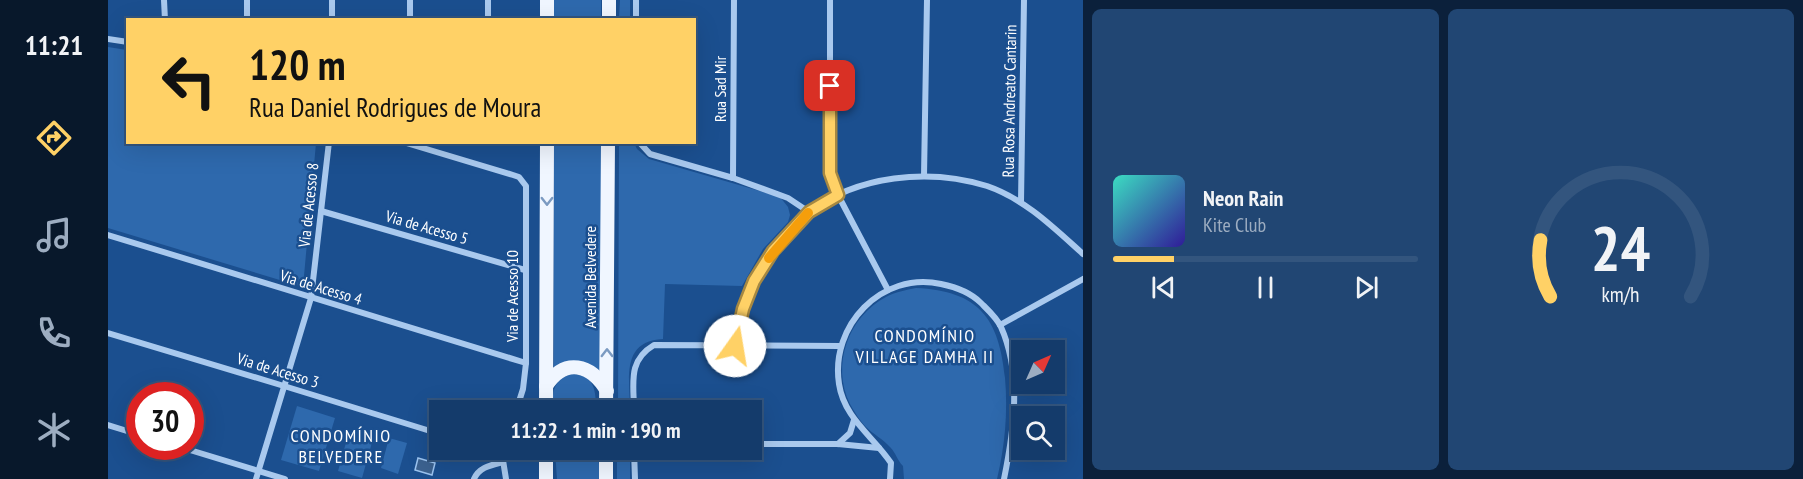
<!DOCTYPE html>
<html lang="pt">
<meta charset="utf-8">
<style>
:root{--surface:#143b6b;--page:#214673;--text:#f1f3f6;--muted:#9dadc1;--line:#33557e;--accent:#ffd166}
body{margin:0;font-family:"PT Sans Narrow",sans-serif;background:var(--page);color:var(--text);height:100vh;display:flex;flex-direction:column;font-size:22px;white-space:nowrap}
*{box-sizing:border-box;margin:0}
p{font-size:20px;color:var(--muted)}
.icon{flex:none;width:33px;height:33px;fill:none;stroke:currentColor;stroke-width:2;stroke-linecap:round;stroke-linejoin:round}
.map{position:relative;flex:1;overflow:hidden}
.details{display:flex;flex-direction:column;gap:9px;padding:9px;background:#0b203b;width:720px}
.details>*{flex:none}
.top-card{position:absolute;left:18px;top:18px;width:570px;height:126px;border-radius:0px;box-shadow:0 6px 24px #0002,0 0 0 2px var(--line);background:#ffd166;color:#111;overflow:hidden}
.needle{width:39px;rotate:45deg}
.controls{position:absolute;left:903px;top:340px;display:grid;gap:12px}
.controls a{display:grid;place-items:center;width:54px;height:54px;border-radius:0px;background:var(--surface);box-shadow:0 6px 24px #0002,0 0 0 2px var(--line);font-size:30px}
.speed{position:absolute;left:18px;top:382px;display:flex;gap:12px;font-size:30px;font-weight:700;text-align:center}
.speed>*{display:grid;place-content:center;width:78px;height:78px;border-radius:50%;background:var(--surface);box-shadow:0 6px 24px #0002,0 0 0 2px var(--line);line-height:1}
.speed .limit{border:9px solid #d22;background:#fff;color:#111}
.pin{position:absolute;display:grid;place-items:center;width:51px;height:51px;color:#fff;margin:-26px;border-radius:12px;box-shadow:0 3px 9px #0006}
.me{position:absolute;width:66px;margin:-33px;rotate:13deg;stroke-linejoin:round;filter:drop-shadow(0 0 4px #0008)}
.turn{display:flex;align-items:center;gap:21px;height:126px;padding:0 24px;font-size:27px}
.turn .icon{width:78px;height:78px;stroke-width:2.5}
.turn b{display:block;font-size:42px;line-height:51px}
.details .widget{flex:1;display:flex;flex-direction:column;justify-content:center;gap:9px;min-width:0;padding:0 21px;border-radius:9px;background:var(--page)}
.details .dial{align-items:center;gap:0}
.dial svg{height:156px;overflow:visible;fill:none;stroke:var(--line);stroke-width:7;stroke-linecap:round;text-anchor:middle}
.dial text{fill:var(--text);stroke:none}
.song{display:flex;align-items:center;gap:18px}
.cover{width:72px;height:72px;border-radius:9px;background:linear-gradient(135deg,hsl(170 70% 55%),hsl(250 70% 35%))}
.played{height:6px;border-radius:3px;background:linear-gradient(90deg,var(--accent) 20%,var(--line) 20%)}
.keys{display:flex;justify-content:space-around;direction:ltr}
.details .tiles{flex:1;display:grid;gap:9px;grid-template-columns:repeat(2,1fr)}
.trip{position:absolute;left:321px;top:400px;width:333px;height:60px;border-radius:0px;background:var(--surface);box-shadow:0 6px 24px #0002,0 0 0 2px var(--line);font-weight:800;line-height:60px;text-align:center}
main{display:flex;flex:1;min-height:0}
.dock{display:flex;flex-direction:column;width:108px;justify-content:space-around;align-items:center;background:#08182b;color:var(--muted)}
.dock .icon{width:42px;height:42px}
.dock .active{color:var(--accent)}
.dock b{font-size:27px;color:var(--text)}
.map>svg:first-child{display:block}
.green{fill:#2e69ad}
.water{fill:#3c6290;stroke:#9cc4f0;stroke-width:1.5}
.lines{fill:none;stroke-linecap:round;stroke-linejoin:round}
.street{stroke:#a9c9ee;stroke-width:6}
.primary{stroke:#f0f6ff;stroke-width:14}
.oneway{stroke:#7b9ac1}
.route-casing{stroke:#a68842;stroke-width:15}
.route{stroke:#ffd166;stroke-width:10}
.slow{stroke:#f59e0b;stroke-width:10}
.labels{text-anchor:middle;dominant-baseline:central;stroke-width:5;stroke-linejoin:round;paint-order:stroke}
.street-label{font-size:16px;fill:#fff;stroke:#1b4f8f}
.neighbourhood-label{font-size:18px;letter-spacing:1.5px;fill:#fff;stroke:#1b4f8f}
</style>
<main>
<nav class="dock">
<b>11:21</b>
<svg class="icon active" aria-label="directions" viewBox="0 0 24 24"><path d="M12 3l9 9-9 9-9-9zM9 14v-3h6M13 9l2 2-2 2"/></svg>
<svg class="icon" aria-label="music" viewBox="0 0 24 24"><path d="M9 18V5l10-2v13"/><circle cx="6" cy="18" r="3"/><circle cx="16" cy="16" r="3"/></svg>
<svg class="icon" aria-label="phone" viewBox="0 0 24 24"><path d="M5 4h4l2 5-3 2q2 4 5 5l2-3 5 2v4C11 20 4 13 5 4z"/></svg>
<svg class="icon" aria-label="climate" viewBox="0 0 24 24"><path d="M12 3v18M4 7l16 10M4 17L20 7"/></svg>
</nav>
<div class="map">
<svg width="975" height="479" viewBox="0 0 975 479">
<rect width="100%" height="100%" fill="#1b4f8f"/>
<g class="green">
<rect x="446" y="0" width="47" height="19"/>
<polygon points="512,0 522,0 522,19 511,19"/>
<polygon points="0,47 19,50 20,142 208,143 195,287 0,228"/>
<polygon points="446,143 493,143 493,375 456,363 446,367"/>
<path d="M511 143H526L529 149 541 159 672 197 680 207 682 215 680 222 655 249 634 286 557 284 555 339C512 341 522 380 522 411H510Z"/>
<path d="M808 288C871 291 891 318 897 378 900 412 897 446 889 479H796L795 466C789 460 788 453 782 447 775 439 765 434 758 427 752 421 746 411 742 404 723 365 740 317 778 297 787 292 798 290 808 288Z"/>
<path d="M462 374C487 374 488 390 488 411H445C445 392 443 383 462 374Z"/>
<polygon points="189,406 227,418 211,471 173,460"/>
<polygon points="241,432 265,439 254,478 230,471"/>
<polygon points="281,438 299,443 290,474 273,468"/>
<polygon points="447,450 489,450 493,479 449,479"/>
<rect x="509" y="450" width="13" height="29"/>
</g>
<polygon class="water" points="310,458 327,463 324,475 307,470"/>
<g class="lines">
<g class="street">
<polyline points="56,0 57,20"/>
<polyline points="528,0 528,20"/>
<polyline points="722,0 722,173 730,195 780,290"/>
<polyline points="139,20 139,0"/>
<polyline points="224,20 224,0"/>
<polyline points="302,20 302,0"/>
<polyline points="380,20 380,0"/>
<polyline points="0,39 20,42"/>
<polyline points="295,142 405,175 411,177 418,186 418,363 415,389 408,411"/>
<polyline points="531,142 542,154 625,178 680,198 701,212"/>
<polyline points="816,176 819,0"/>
<polyline points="625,178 626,0"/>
<polyline points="913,202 916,0"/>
<polyline points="213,211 417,270"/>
<polyline points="0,235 418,363"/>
<polyline points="892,325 975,279"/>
<polyline points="0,333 176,386 332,434"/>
<path d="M627 346C632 323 636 301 646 280 659 256 679 230 700 213 749 175 821 168 879 186 917 199 946 228 975 254"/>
<path d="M526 411C526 384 519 361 546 345L732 346"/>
<polyline points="0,425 32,435"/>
<polyline points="644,444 730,444 771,448"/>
<polyline points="730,444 742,433 746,420"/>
<polyline points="72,447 177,479"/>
<polyline points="381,450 394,454"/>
<polyline points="395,450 394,454 398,479"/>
<polyline points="526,450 527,479"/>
<polyline points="148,479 203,298 221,142"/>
<path d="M366 479C371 467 384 465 395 462"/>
<path d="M782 479 783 463C765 436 736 418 731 384 722 326 773 271 833 284 848 287 862 292 873 303 880 310 889 318 893 327 914 374 906 430 896 479"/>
</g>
<g class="primary">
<polyline points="439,20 439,0"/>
<polyline points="501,20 501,0"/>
<path d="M438 386C457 357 483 364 499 391"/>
<polyline points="438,411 439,142"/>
<polyline points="498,411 500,142"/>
<polyline points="438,450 438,479"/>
<polyline points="498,479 498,450"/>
</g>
</g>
<defs><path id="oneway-chevron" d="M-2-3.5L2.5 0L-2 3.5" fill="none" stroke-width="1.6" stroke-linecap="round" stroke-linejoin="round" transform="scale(1.5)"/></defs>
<g class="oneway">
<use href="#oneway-chevron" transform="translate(439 201) rotate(90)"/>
<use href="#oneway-chevron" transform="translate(499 353) rotate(-90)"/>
</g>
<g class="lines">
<g class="route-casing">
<polyline id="route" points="627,346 635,309 646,281 665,251 701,212 730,195 722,173 722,86"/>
</g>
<use href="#route" class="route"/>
<polyline class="slow" points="661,258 700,213"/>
</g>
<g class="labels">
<g class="street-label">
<text transform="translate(612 89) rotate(-90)">Rua Sad Mir</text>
<text transform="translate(901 101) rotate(-89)">Rua Rosa Andreato Cantarin</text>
<text transform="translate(200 205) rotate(-84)">Via de Acesso 8</text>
<text transform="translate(319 227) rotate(16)">Via de Acesso 5</text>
<text transform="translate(482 277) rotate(-90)">Avenida Belvedere</text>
<text transform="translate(213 287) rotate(17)">Via de Acesso 4</text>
<text transform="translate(404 296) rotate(-90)">Via de Acesso 10</text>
<text transform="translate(170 370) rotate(17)">Via de Acesso 3</text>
</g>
<g class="neighbourhood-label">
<text x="817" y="335">CONDOMÍNIO<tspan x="817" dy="21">VILLAGE DAMHA II</tspan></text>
<text x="233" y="435">CONDOMÍNIO<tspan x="233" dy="21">BELVEDERE</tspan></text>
</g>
</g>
</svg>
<div class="controls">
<a><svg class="needle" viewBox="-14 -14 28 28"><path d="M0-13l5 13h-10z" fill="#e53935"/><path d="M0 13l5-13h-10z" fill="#9dadc1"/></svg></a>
<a><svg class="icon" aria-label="search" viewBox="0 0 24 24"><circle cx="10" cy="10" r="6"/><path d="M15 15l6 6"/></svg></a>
</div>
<div class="speed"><div class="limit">30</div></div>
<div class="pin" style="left:722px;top:86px;background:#d93025"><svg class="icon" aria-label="arrive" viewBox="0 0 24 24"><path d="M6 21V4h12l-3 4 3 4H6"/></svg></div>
<svg class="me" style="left:627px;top:346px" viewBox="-20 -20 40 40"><circle r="19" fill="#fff"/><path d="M0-13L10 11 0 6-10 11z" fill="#ffd166"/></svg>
<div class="trip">11:22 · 1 min · 190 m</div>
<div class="top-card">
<div class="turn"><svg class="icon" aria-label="left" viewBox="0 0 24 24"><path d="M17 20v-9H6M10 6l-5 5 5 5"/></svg><div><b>120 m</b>Rua Daniel Rodrigues de Moura</div></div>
</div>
</div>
<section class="details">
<div class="tiles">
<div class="widget">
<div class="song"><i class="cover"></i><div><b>Neon Rain</b><p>Kite Club</p></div></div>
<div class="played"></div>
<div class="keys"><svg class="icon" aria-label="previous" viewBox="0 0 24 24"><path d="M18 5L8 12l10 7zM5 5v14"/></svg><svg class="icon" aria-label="pause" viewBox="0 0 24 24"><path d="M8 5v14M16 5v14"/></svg><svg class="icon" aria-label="next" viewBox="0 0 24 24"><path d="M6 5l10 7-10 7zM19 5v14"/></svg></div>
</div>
<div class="widget dial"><svg viewBox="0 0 100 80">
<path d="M14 69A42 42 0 1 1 86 69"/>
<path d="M14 69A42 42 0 0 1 9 40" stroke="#ffd166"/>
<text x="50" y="56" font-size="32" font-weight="700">24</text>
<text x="50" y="72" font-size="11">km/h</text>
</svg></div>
</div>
</section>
</main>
